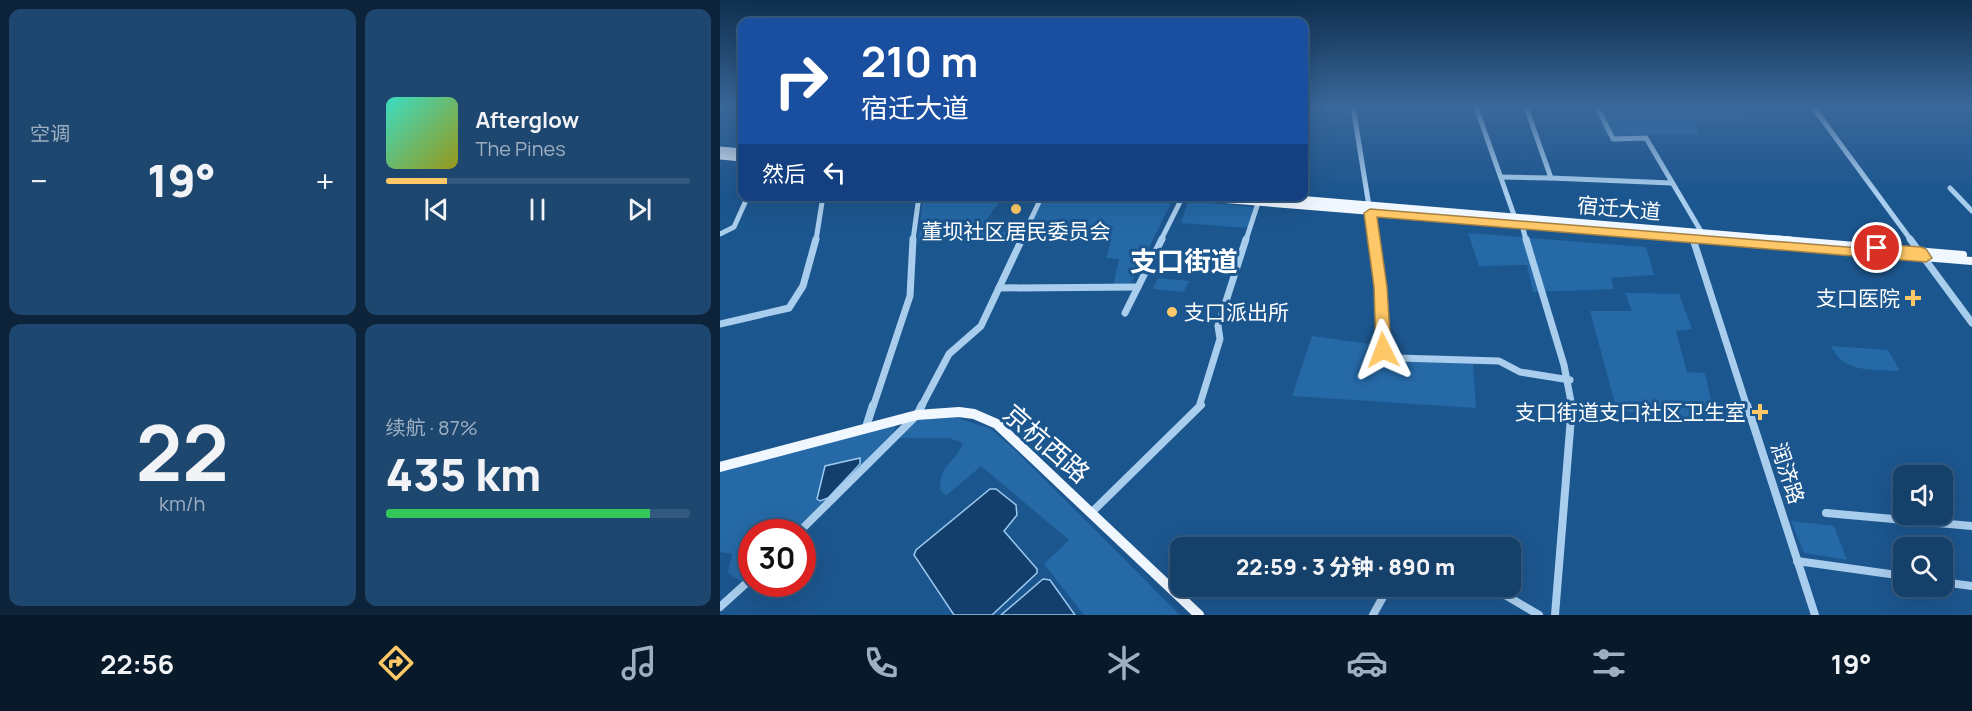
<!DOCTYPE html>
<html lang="zh">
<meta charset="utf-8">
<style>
:root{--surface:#15406a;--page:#1e4770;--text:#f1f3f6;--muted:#9dafc1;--line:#34597e;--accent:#fec767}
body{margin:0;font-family:Manrope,"Noto Sans SC",sans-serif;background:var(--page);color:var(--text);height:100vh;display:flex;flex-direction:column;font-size:22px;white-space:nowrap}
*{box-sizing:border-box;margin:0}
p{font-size:20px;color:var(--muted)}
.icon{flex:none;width:33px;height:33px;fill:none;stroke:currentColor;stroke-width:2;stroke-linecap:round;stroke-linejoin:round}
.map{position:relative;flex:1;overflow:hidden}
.details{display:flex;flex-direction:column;gap:9px;padding:9px;background:#0c233a;width:720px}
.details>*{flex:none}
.banner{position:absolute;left:18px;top:18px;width:570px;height:183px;border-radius:12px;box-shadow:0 6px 24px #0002,0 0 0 2px var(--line);background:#1a4fa0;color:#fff;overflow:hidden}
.controls{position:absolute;left:1173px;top:465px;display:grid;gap:12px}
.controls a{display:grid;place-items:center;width:60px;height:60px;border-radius:12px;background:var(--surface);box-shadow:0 6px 24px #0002,0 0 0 2px var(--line);font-size:30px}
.speed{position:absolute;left:18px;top:519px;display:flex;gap:12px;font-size:30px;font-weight:700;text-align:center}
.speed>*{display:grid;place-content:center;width:78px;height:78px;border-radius:50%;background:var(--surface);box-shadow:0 6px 24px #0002,0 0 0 2px var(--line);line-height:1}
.speed .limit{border:9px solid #d22;background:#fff;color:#111}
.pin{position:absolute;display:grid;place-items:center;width:51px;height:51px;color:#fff;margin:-26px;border:3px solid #fff;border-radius:50%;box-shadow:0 2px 6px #0007}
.me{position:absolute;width:66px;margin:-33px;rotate:357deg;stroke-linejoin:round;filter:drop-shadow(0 0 4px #0008)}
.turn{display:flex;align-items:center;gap:21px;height:126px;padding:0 24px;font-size:27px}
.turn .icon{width:78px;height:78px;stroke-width:2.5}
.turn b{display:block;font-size:42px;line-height:51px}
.then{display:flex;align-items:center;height:57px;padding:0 24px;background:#0003;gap:12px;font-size:22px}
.big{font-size:45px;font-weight:800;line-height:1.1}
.details .widget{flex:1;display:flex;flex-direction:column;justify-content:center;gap:9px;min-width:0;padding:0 21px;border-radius:12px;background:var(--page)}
.details .dial{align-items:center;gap:0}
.dial b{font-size:78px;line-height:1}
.song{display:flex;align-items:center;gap:18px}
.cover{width:72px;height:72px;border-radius:9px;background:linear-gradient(135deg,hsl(170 70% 55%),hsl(60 70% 35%))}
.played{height:6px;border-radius:3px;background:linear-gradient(90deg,var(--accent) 20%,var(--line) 20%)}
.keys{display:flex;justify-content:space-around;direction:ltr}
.heat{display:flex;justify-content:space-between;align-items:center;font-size:33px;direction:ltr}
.charge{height:9px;border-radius:4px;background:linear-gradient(90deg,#34c759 87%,var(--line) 0)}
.details .tiles{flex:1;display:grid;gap:9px;grid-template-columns:repeat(2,1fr)}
.trip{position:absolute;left:450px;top:537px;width:351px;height:60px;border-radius:12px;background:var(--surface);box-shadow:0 6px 24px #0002,0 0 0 2px var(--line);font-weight:800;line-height:60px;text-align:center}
.tabs{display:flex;height:96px;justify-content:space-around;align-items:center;background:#081a2a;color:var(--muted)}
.tabs .icon{width:42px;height:42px}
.tabs .current{color:var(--accent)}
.tabs b{font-size:27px;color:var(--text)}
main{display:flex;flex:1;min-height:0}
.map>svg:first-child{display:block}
.green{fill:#2569a7}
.water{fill:#133f6c;stroke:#9cc9ef;stroke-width:1.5}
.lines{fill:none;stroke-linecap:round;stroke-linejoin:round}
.minor-far2{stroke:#a9cded;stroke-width:5}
.minor-far1{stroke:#a9cded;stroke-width:7}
.minor{stroke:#a9cded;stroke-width:8}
.major-far2{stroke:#f0f7ff;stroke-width:7}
.major-far1{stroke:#f0f7ff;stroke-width:8}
.major{stroke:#f0f7ff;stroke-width:10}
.route{fill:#fec767;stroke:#a58143;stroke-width:1.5}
.poi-dot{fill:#fec767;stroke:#1c568e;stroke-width:2}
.labels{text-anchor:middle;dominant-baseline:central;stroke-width:6;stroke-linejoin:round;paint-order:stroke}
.street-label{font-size:21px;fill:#fff;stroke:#1c568e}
.poi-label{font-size:21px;fill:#fff;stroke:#1c568e;text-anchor:end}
.near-street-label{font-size:26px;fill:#fff;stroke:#1c568e}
.district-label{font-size:27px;font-weight:bold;fill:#fff;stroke:#1c568e}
</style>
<main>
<section class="details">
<div class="tiles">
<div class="widget"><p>空调</p>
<div class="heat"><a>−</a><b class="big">19°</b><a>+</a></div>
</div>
<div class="widget">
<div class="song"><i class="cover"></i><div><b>Afterglow</b><p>The Pines</p></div></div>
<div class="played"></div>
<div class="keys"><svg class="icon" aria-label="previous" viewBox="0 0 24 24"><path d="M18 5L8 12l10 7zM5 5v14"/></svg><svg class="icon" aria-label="pause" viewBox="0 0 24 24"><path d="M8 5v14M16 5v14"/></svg><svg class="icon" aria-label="next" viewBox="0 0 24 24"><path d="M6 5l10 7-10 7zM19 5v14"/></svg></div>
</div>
<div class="widget dial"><b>22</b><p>km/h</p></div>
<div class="widget"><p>续航 · 87%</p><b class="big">435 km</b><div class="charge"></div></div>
</div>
</section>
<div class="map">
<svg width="1252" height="615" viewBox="0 0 1252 615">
<rect width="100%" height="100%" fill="#1c568e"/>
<g class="green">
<path d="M874 107H1018L1027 119 974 121 980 135C948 133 918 136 885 136Z"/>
<polygon points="404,196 452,201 410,285 393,286 399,259 386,258 391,241 302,239 325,197"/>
<polygon points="203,197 283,197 259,230 297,233 271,238 198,241"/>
<polygon points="468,201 535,207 528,228 461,223"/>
<polygon points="748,233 926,247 934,275 891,278 894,289 813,292 807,265 759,266"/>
<polygon points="438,278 469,281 464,292 433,289"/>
<polygon points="905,293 959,294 972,329 956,331 967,372 985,373 995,419 897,411 870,311 912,311"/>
<polygon points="592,336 657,345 660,355 670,360 753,363 756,408 572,396"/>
<path d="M1111 346 1168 350 1180 371C1153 369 1124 374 1111 346Z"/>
<path d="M234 417 271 429 297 452 460 615H364L324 564 349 540 261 466 226 496 220 489C220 463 236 463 243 443L229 438H180L198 420Z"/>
<polygon points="175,424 176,427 173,433 74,532 32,532 31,573 22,582 8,573 12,554 0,552 0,470"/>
<polygon points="1071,521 1114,526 1127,560 1084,553"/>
</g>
<g class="water">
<polygon points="140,458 140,464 108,498 100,501 97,499 105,466"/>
<polygon points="270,489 276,489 296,505 297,515 284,531 317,569 317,573 272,615 234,615 194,555 196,550"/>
<polygon points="323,579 330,580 355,615 281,615"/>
</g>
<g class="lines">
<g class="minor-far2">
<polyline points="633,107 649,206"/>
<polyline points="756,107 795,218"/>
<polyline points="877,107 893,139 926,138 982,233"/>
<polyline points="1093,107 1191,240"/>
<polyline points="781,177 831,178 806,107"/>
<polyline points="831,178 952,183"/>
<polyline points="1230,188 1252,211"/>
<polyline points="650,213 654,240"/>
<polyline points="802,225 806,240"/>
<polyline points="0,234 14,227 28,196"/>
<polyline points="96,240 103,196"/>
<polyline points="193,240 199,196"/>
<polyline points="301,240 322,196"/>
<polyline points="441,240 463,196"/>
<polyline points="526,240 538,203"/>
</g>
<g class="minor-far1">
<polyline points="654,239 661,287 663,350 666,355 678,358 779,361 800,372 850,380"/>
<polyline points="806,239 844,365 852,407"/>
<polyline points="973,239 1027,407"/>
<polyline points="1190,239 1252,323"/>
<polyline points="279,288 418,287"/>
<polyline points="405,313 442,239"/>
<polyline points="0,324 69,308 83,286 96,239"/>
<polyline points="153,407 190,296 193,239"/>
<polyline points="201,407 229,354 261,326 302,239"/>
<polyline points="479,407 500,339 498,326 526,239"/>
</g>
<g class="minor">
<polyline points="1027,405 1095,615"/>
<polyline points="146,427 153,405"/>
<polyline points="372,512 481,405"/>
<polyline points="1106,513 1252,526"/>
<polyline points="79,532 197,415 202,405"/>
<polyline points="696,548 698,545 702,548"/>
<polyline points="1077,561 1184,576"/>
<polyline points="1222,582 1252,586"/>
<polyline points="770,586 819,615"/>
<polyline points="0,607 32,578"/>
<polyline points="653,615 669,586"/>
<polyline points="835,615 852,405"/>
</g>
<g class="major-far2">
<polyline points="0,150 22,152"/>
<polyline points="0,156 22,158"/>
<polyline points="462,196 1002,240"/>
<polyline points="542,196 1070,240"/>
</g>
<g class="major-far1">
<polyline points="984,239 1252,261"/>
<polyline points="1052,239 1243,255"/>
</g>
<polyline class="major" points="0,467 197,415 239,412 254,414 277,424 479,615"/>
</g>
<linearGradient id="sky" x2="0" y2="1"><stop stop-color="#0f2f4e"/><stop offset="0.55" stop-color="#3a689b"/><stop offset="1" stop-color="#3a689b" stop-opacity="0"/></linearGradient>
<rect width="1252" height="193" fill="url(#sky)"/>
<polygon class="route" points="650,209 1152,249 1153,245 1157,244 1201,247 1206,249 1212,258 1206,262 657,217 667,287 671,350 663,355 656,350 654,287 644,213"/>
<g class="poi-dot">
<circle cx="296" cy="209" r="6"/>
<path d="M1190 289h6v6h6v6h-6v6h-6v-6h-6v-6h6z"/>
<circle cx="452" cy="312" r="6"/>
<path d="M1037 403h6v6h6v6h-6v6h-6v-6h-6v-6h6z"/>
</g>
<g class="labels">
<g class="street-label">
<text transform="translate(899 208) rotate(5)">宿迁大道</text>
<text transform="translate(1068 473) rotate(72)">润济路</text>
</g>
<g class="poi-label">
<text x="296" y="231" text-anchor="middle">董坝社区居民委员会</text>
<text x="1180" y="298">支口医院</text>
<text x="464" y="312" text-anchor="start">支口派出所</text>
<text x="1026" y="412">支口街道支口社区卫生室</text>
</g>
<g class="near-street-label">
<text transform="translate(327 443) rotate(41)">京杭西路</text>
</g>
<g class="district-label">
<text x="464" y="260">支口街道</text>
</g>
</g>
</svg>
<div class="controls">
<a><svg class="icon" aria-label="sound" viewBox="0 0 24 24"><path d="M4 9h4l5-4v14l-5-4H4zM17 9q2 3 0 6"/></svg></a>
<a><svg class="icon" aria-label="search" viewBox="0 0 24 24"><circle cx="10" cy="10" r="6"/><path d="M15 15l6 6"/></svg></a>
</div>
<div class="speed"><div class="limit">30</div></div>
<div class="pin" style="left:1157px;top:248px;background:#d93025"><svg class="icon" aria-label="arrive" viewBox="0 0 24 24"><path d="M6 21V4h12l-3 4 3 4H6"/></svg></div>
<svg class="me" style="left:663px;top:350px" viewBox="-20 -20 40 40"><path d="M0-17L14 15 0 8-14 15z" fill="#fec767" stroke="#fff" stroke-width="4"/></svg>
<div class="trip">22:59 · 3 分钟 · 890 m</div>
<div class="banner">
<div class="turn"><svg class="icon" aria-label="right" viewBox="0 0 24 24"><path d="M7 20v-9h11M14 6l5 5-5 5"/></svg><div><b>210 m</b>宿迁大道</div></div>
<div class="then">然后<svg class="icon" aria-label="left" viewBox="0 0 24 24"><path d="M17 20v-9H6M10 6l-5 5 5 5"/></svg></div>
</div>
</div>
</main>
<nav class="tabs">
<b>22:56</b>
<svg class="icon current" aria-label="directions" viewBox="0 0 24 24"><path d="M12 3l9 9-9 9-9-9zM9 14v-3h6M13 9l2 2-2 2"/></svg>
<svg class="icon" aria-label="music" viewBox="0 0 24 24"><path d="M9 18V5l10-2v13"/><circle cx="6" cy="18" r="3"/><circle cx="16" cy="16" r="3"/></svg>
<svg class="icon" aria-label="phone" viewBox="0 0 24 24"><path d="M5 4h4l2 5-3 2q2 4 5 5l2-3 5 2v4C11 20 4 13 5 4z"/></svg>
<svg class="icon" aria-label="climate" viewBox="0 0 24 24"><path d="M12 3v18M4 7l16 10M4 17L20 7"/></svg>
<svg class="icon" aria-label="car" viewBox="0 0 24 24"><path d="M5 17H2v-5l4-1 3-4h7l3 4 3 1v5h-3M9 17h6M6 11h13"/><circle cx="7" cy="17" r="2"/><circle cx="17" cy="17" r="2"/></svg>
<svg class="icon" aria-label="filters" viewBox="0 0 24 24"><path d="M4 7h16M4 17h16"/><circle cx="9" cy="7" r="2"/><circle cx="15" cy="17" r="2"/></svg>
<b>19°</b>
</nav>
